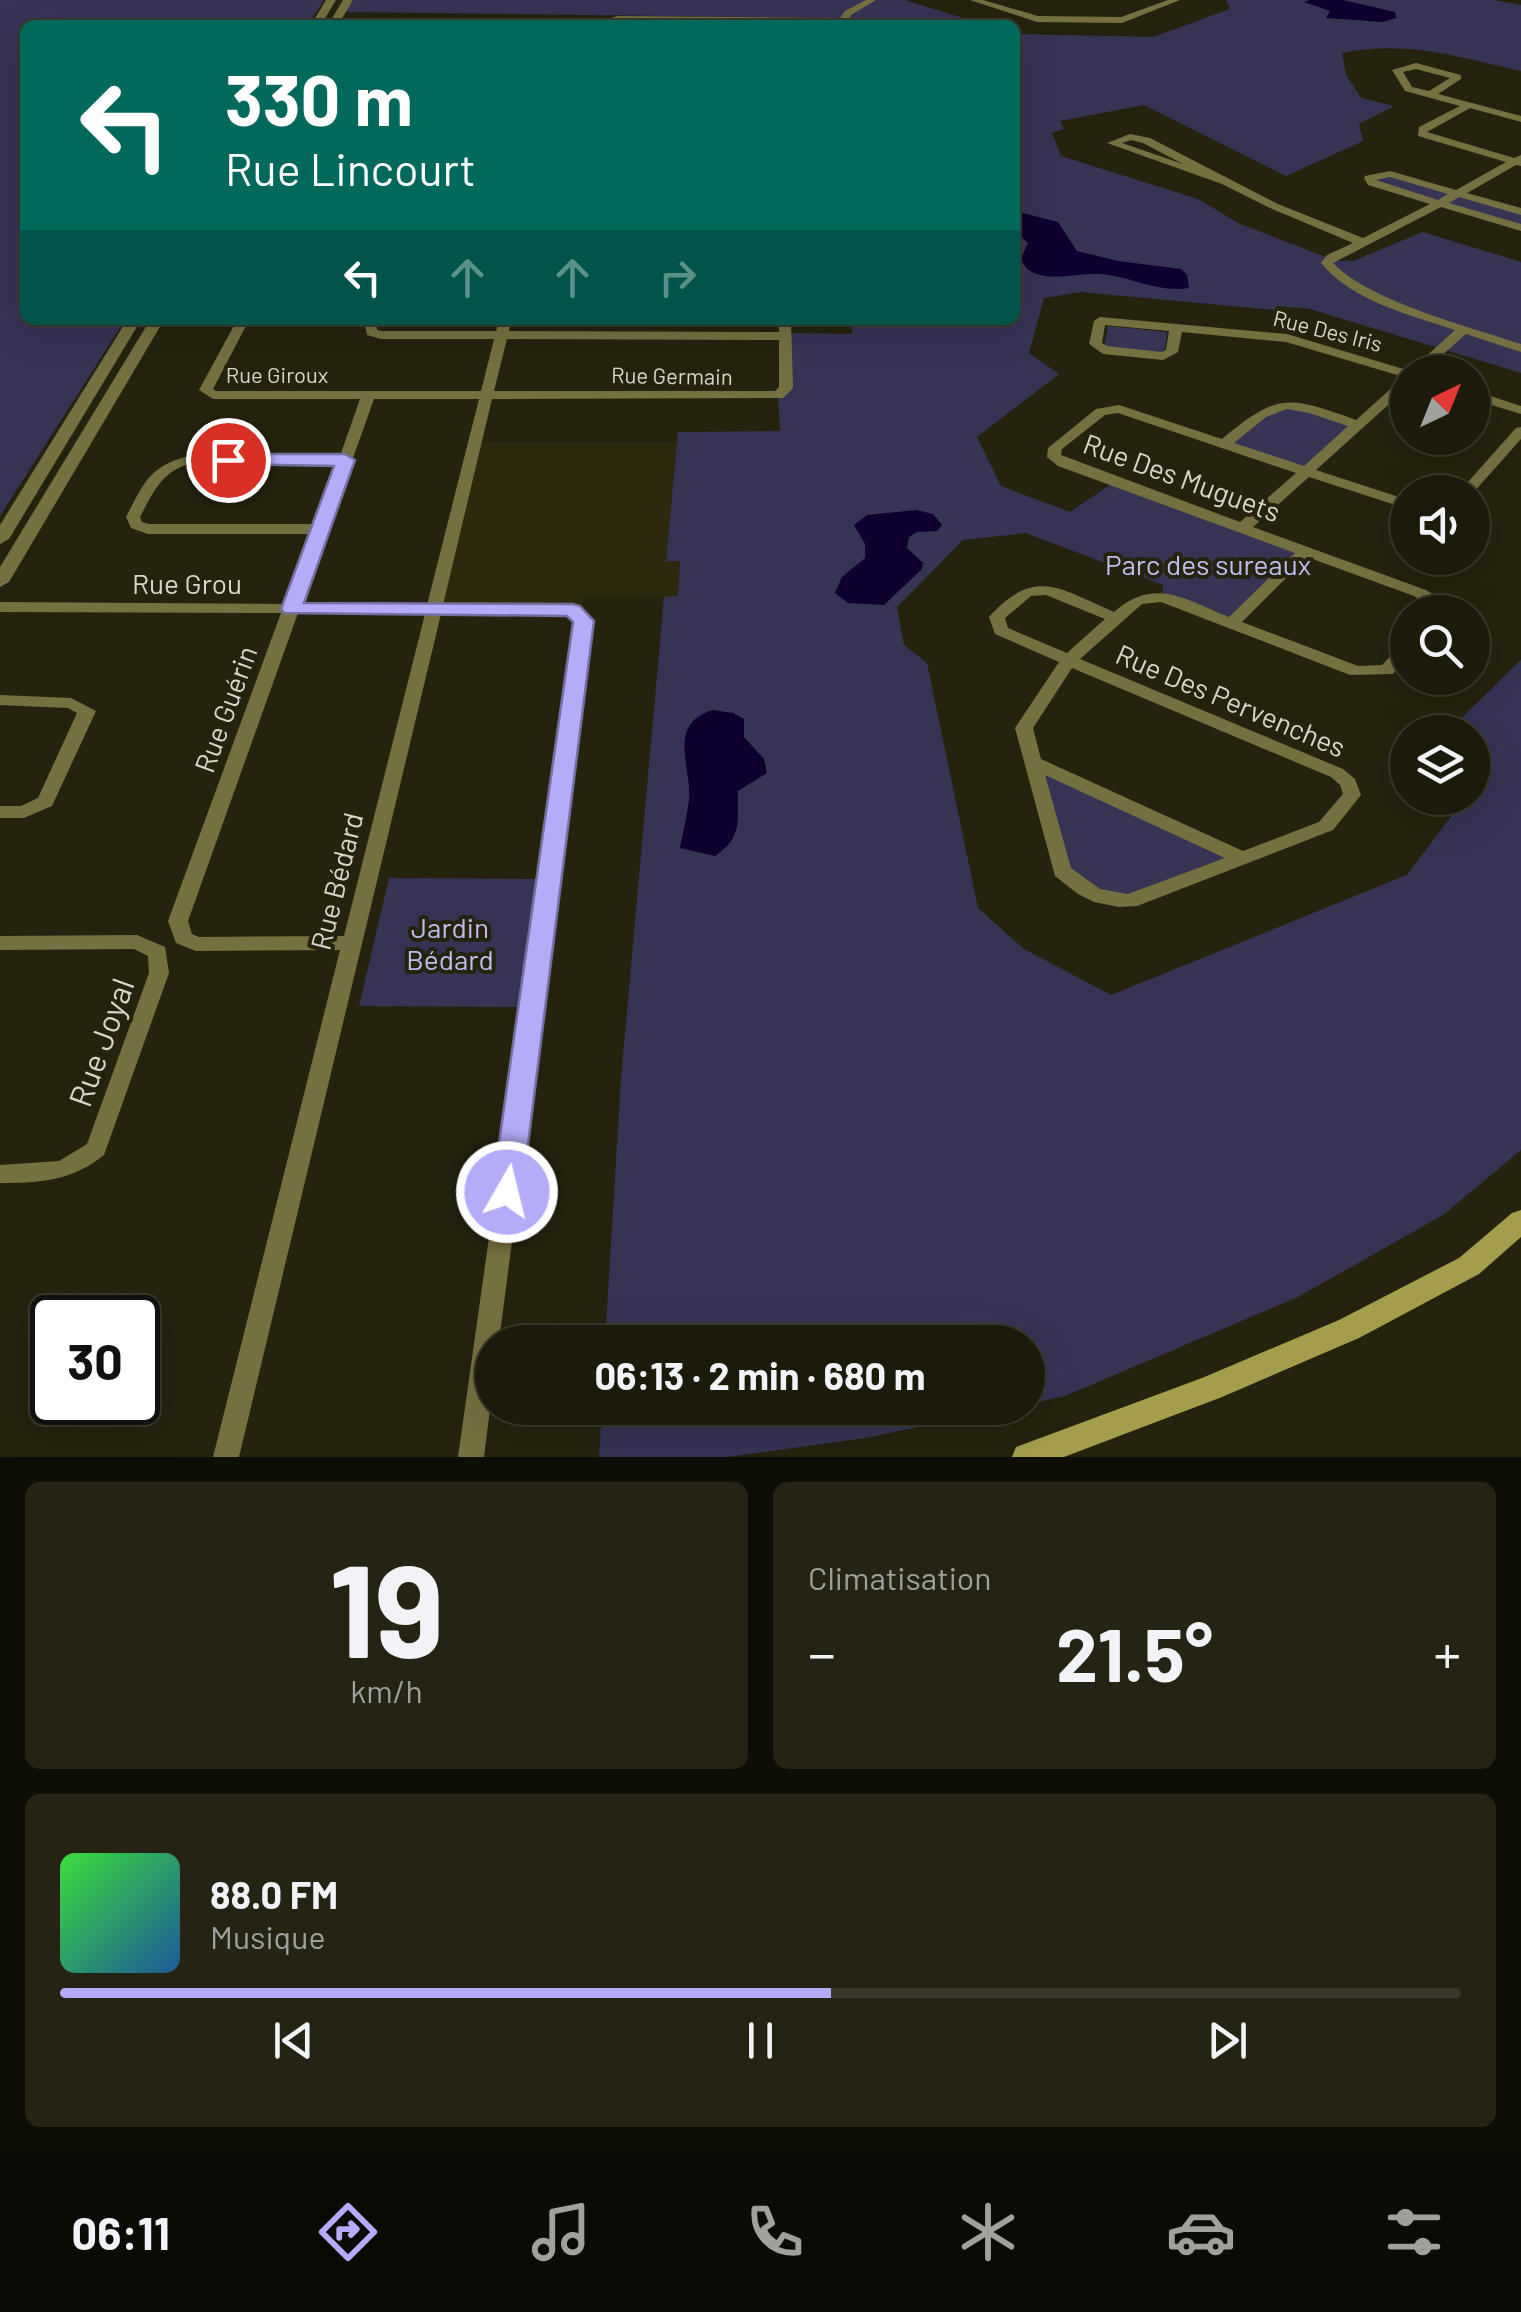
<!DOCTYPE html>
<html lang="fr">
<meta charset="utf-8">
<style>
:root{--surface:#1c1a0a;--page:#252313;--text:#f1f3f6;--muted:#a0a19c;--line:#3a382b;--accent:#b4acf9}
body{margin:0;font-family:Barlow,sans-serif;background:var(--page);color:var(--text);height:100vh;display:flex;flex-direction:column;font-size:38px;white-space:nowrap}
*{box-sizing:border-box;margin:0}
p{font-size:32px;color:var(--muted)}
.icon{flex:none;width:55px;height:55px;fill:none;stroke:currentColor;stroke-width:2;stroke-linecap:round;stroke-linejoin:round}
.map{position:relative;height:1457px;overflow:hidden}
.side{display:flex;flex-direction:column;gap:25px;padding:25px;background:#0f0e06;flex:1}
.side>*{flex:none}
.banner{position:absolute;left:20px;top:20px;width:1000px;height:305px;border-radius:15px;box-shadow:0 10px 40px #0002,0 0 0 2px var(--line);background:#00695c;color:#fff;overflow:hidden}
.needle{width:65px;rotate:43deg}
.controls{position:absolute;left:1390px;top:355px;display:grid;gap:20px}
.controls a{display:grid;place-items:center;width:100px;height:100px;border-radius:50%;background:var(--surface);box-shadow:0 10px 40px #0002,0 0 0 2px var(--line);font-size:50px}
.speed{position:absolute;left:30px;top:1295px;display:flex;gap:20px;font-size:50px;font-weight:700;text-align:center}
.speed>*{display:grid;place-content:center;width:130px;height:130px;border-radius:50%;background:var(--surface);box-shadow:0 10px 40px #0002,0 0 0 2px var(--line);line-height:1}
.speed .limit{border:5px solid #111;border-radius:15px;background:#fff;color:#111}
.pin{position:absolute;display:grid;place-items:center;width:85px;height:85px;color:#fff;margin:-42px;border:5px solid #fff;border-radius:50%;box-shadow:0 2px 10px #0007}
.me{position:absolute;width:110px;margin:-55px;rotate:8deg;stroke-linejoin:round;filter:drop-shadow(0 0 8px #0008)}
.turn{display:flex;align-items:center;gap:35px;height:210px;padding:0 40px;font-size:45px}
.turn .icon{width:130px;height:130px;stroke-width:2.5}
.turn b{display:block;font-size:70px;line-height:85px}
.lanes{display:flex;align-items:center;height:95px;padding:0 40px;background:#0003;justify-content:center;gap:50px;direction:ltr}
.lanes .off{opacity:.35}
.big{font-size:75px;font-weight:700;line-height:1.1}
.side .widget{flex:1;display:flex;flex-direction:column;justify-content:center;gap:15px;min-width:0;padding:0 35px;border-radius:15px;background:var(--page)}
.side .dial{align-items:center;gap:0}
.dial b{font-size:130px;line-height:1}
.song{display:flex;align-items:center;gap:30px}
.cover{width:120px;height:120px;border-radius:15px;background:linear-gradient(135deg,hsl(120 70% 55%),hsl(210 70% 35%))}
.played{height:10px;border-radius:5px;background:linear-gradient(90deg,var(--accent) 55%,var(--line) 55%)}
.keys{display:flex;justify-content:space-around;direction:ltr}
.heat{display:flex;justify-content:space-between;align-items:center;font-size:55px;direction:ltr}
.side .tiles{flex:1;display:grid;gap:25px;grid-template-columns:1fr 1fr}
.widget:last-child{grid-column:span 2}
.trip{position:absolute;left:475px;top:1325px;width:570px;height:100px;border-radius:50px;background:var(--surface);box-shadow:0 10px 40px #0002,0 0 0 2px var(--line);font-weight:700;line-height:100px;text-align:center}
.tab-bar{display:flex;height:160px;justify-content:space-around;align-items:center;background:#0b0a04;color:var(--muted)}
.tab-bar .icon{width:70px;height:70px}
.tab-bar .current{color:var(--accent)}
.tab-bar b{font-size:45px;color:var(--text)}
.map>svg:first-child{display:block}
.built{fill:#2c290c}
.green{fill:#373355}
.water{fill:#0d002e}
.lines{fill:none;stroke-linecap:round;stroke-linejoin:round}
.minor{fill:#757040;fill-rule:evenodd}
.tertiary{fill:#757040;fill-rule:evenodd}
.secondary{fill:#a49d4c;fill-rule:evenodd}
.route{fill:#b4acf9;stroke:#7570a2;stroke-width:2.5}
.labels{text-anchor:middle;dominant-baseline:central;stroke-width:8;stroke-linejoin:round;paint-order:stroke}
.far-street-label{font-size:22px;fill:#d7d6c9;stroke:#25230e}
.street-label{font-size:28px;fill:#d7d6c9;stroke:#25230e}
.park-label{font-size:28px;fill:#c1bdf1;stroke:#25230e}
.near-street-label{font-size:32px;fill:#d7d6c9;stroke:#25230e}
</style>
<div class="map">
<svg width="1521" height="1457" viewBox="0 0 1521 1457">
<rect width="100%" height="100%" fill="#25230e"/>
<polygon class="built" points="475,442 677,442 666,560 680,561 678,597 583,597 580,614 434,610"/>
<g class="green">
<polygon points="0,0 324,0 308,25 25,25 25,320 125,320 0,516"/>
<polygon points="353,0 905,0 986,25 893,25 891,21 823,18 345,12"/>
<path d="M1226 0H1494L1521 5V71C1456 57 1409 40 1342 53L1346 75 1361 98 1394 106 1359 124 1363 141 1286 176 1144 105 1060 121 1064 129 1052 133 1061 156 1198 199 1240 224 1336 261H1353L1423 232 1521 262V373L1310 309 1277 306 1275 310 1081 292 1044 298 1029 353 1059 374 977 437 1001 486 1070 512 1114 482 1305 551 1232 623 1163 597V585L1026 533 963 540 897 607 904 645 927 663 978 908 1024 949 1111 995 1407 875 1455 811 1449 798H1472V732H1447L1521 660V1150L1443 1215 1298 1297 1065 1396 1028 1404V1342H605L621 1079 664 597 678 596 680 561H666L678 432 780 431 778 395 785 333 852 334V320H1015V34L1153 37 1230 9Z"/>
<polygon points="1376,174 1390,174 1521,212 1521,228 1372,183"/>
<polygon points="1108,326 1167,332 1165,349 1160,353 1104,347"/>
<polygon points="1280,403 1293,404 1358,425 1307,471 1225,443 1270,406"/>
<polygon points="1033,762 1242,858 1130,901 1105,901 1062,871"/>
<polygon points="389,878 536,879 517,1007 359,1006"/>
<polygon points="602,1408 1012,1408 865,1438 727,1457 599,1457"/>
</g>
<g class="water">
<polygon points="1310,0 1343,0 1395,12 1396,18 1383,22 1326,18 1330,11 1304,2"/>
<path d="M1015 211 1058 222 1077 251 1118 261 1181 269 1187 275 1189 288C1158 293 1132 277 1102 274 1080 272 1058 281 1037 274 1028 271 1024 267 1021 258L1028 243 1015 231Z"/>
<polygon points="916,510 933,514 942,525 937,531 917,532 909,537 907,548 923,563 922,569 884,605 848,603 835,593 842,577 865,558 865,544 854,525 867,515"/>
<path d="M713 710 733 713 744 719V737L764 759 767 773 738 791C737 822 743 837 715 856L680 848C683 832 687 816 689 800 692 766 666 724 713 710Z"/>
</g>
<g class="lines">
<g class="minor">
<polygon points="866,0 876,0 851,15 845,25 618,22 586,25 618,16 840,18 845,11"/>
<polygon points="970,0 983,0 1038,16 1121,17 1168,0 1180,0 1122,23 1037,22"/>
<path d="M1416 63 1461 75V79L1438 94 1521 116V122L1470 108 1427 132 1514 158 1521 155V166L1516 165 1467 193 1521 208V215L1459 197 1449 203 1521 224V231L1441 207 1333 263C1369 301 1470 327 1521 344V352L1466 334 1423 372H1408V387L1316 470 1408 500V509L1309 477 1253 527 1426 590 1441 599 1445 612H1429L1427 604 1414 596 1307 557 1242 622 1358 666 1382 665 1402 644 1408 643V658L1393 674 1350 675 1161 602 1142 604 1080 659 1343 769 1355 779 1361 795 1333 830 1137 906 1119 907 1094 902 1078 894 1055 876 1015 728 1059 662 995 634 989 617C1035 566 1060 589 1114 612 1155 576 1186 600 1229 617L1295 553 1058 466 1047 457 1048 448 1096 409 1119 405 1222 439C1278 392 1289 396 1356 420L1404 377 1286 342 1182 332 1178 352 1163 360 1103 354 1089 344 1094 321 1100 317 1287 334 1410 371 1455 330C1410 315 1352 301 1321 263L1327 255 1353 243 1270 208 1222 184 1107 143 1130 134 1150 138 1278 204 1363 238 1430 204 1368 185 1364 178 1365 176 1390 171 1456 190 1506 162 1418 136 1419 127 1460 106 1405 91 1392 70ZM1416 69 1450 78 1429 91 1412 87 1403 72ZM1131 140 1143 143 1183 164 1122 143ZM1390 177 1448 194 1438 200 1376 180ZM1105 325 1169 331 1166 350 1161 352 1107 346 1102 343ZM1287 409 1309 413 1348 426 1304 466 1234 443 1266 417ZM1118 413 1296 473 1240 522 1061 455 1062 449 1105 415ZM1046 595 1105 619 1067 653 1008 628 1005 618 1031 596ZM1072 668 1331 777 1340 785 1343 794 1319 822 1243 851 1041 759 1033 728ZM1045 775 1225 858 1128 894 1100 889 1071 868Z"/>
<path d="M237 320H249L213 389 216 391H481L494 339H381L367 335 364 320H376L377 330 382 331H496L499 320H511L509 331 779 332V320H791L793 388 783 398 492 399 443 605 561 604 580 609 592 621 499 1342H492V1393L484 1457H458L576 621 561 614H441L239 1457H213L340 950 196 951 176 943 168 921 281 613 0 612V602L285 604 311 534H148L131 528 126 517C144 483 149 466 189 456H340L360 399H213L199 390ZM507 339 779 340V387L775 391H494ZM374 399H479L427 605 301 604ZM189 464H336L314 524H149L142 522 140 517C153 493 161 472 189 464ZM298 613 425 614 344 936 199 937 192 934 188 921Z"/>
<polygon points="1472,390 1521,406 1521,414 1472,399"/>
<polygon points="1521,427 1521,439 1472,494 1459,492 1516,428"/>
<polygon points="0,695 71,698 96,711 52,806 24,818 0,818 0,806 21,806 38,798 77,713 68,708 0,705"/>
<path d="M137 935 165 947 169 973 104 1155C72 1181 40 1183 0 1183V1165L59 1161 87 1144 149 973 148 956 134 949 0 950V936Z"/>
</g>
<g class="tertiary">
<polygon points="326,0 336,0 321,25 311,25"/>
<polygon points="343,0 353,0 338,25 328,25"/>
<polygon points="127,320 141,320 9,539 0,544 0,525"/>
<polygon points="150,320 164,320 9,582 0,587 0,567"/>
</g>
<polygon class="secondary" points="1521,1210 1521,1237 1479,1274 1359,1338 1222,1397 1064,1457 1012,1457 1016,1447 1202,1378 1339,1320 1459,1258 1512,1213"/>
</g>
<polygon class="route" points="228,454 345,454 355,460 304,603 573,604 580,606 594,621 522,1192 518,1200 507,1204 496,1200 492,1192 573,622 567,616 284,613 281,609 334,466 222,464 222,456"/>
<g class="labels">
<g class="far-street-label">
<text transform="translate(1328 330) rotate(14)">Rue Des Iris</text>
<text x="277" y="374">Rue Giroux</text>
<text transform="translate(672 375) rotate(1)">Rue Germain</text>
</g>
<g class="street-label">
<text transform="translate(1182 477) rotate(20)">Rue Des Muguets</text>
<text x="187" y="583">Rue Grou</text>
<text transform="translate(1231 700) rotate(23)">Rue Des Pervenches</text>
<text transform="translate(225 709) rotate(-70)">Rue Guérin</text>
<text transform="translate(336 881) rotate(-76)">Rue Bédard</text>
</g>
<g class="park-label">
<text x="1208" y="564">Parc des sureaux</text>
<text x="450" y="927">Jardin<tspan x="450" dy="32">Bédard</tspan></text>
</g>
<g class="near-street-label">
<text transform="translate(100 1042) rotate(-70)">Rue Joyal</text>
</g>
</g>
</svg>
<div class="controls">
<a><svg class="needle" viewBox="-14 -14 28 28"><path d="M0-13l5 13h-10z" fill="#e53935"/><path d="M0 13l5-13h-10z" fill="#a0a19c"/></svg></a>
<a><svg class="icon" aria-label="sound" viewBox="0 0 24 24"><path d="M4 9h4l5-4v14l-5-4H4zM17 9q2 3 0 6"/></svg></a>
<a><svg class="icon" aria-label="search" viewBox="0 0 24 24"><circle cx="10" cy="10" r="6"/><path d="M15 15l6 6"/></svg></a>
<a><svg class="icon" aria-label="layers" viewBox="0 0 24 24"><path d="M12 4l9 5-9 5-9-5zM3 14l9 5 9-5"/></svg></a>
</div>
<div class="speed"><div class="limit">30</div></div>
<div class="pin" style="left:228px;top:460px;background:#d93025"><svg class="icon" aria-label="arrive" viewBox="0 0 24 24"><path d="M6 21V4h12l-3 4 3 4H6"/></svg></div>
<svg class="me" style="left:507px;top:1192px" viewBox="-20 -20 40 40"><circle r="17" fill="#b4acf9" stroke="#fff" stroke-width="3"/><path d="M0-11L8 9 0 5-8 9z" fill="#fff"/></svg>
<div class="trip">06:13 · 2 min · 680 m</div>
<div class="banner">
<div class="turn"><svg class="icon" aria-label="left" viewBox="0 0 24 24"><path d="M17 20v-9H6M10 6l-5 5 5 5"/></svg><div><b>330 m</b>Rue Lincourt</div></div>
<div class="lanes"><svg class="icon" aria-label="left" viewBox="0 0 24 24"><path d="M17 20v-9H6M10 6l-5 5 5 5"/></svg><svg class="icon off" aria-label="ahead" viewBox="0 0 24 24"><path d="M12 20V5M6 11l6-6 6 6"/></svg><svg class="icon off" aria-label="ahead" viewBox="0 0 24 24"><path d="M12 20V5M6 11l6-6 6 6"/></svg><svg class="icon off" aria-label="right" viewBox="0 0 24 24"><path d="M7 20v-9h11M14 6l5 5-5 5"/></svg></div>
</div>
</div>
<section class="side">
<div class="tiles">
<div class="widget dial"><b>19</b><p>km/h</p></div>
<div class="widget"><p>Climatisation</p>
<div class="heat"><a>−</a><b class="big">21.5°</b><a>+</a></div>
</div>
<div class="widget">
<div class="song"><i class="cover"></i><div><b>88.0 FM</b><p>Musique</p></div></div>
<div class="played"></div>
<div class="keys"><svg class="icon" aria-label="previous" viewBox="0 0 24 24"><path d="M18 5L8 12l10 7zM5 5v14"/></svg><svg class="icon" aria-label="pause" viewBox="0 0 24 24"><path d="M8 5v14M16 5v14"/></svg><svg class="icon" aria-label="next" viewBox="0 0 24 24"><path d="M6 5l10 7-10 7zM19 5v14"/></svg></div>
</div>
</div>
</section>
<nav class="tab-bar">
<b>06:11</b>
<svg class="icon current" aria-label="directions" viewBox="0 0 24 24"><path d="M12 3l9 9-9 9-9-9zM9 14v-3h6M13 9l2 2-2 2"/></svg>
<svg class="icon" aria-label="music" viewBox="0 0 24 24"><path d="M9 18V5l10-2v13"/><circle cx="6" cy="18" r="3"/><circle cx="16" cy="16" r="3"/></svg>
<svg class="icon" aria-label="phone" viewBox="0 0 24 24"><path d="M5 4h4l2 5-3 2q2 4 5 5l2-3 5 2v4C11 20 4 13 5 4z"/></svg>
<svg class="icon" aria-label="climate" viewBox="0 0 24 24"><path d="M12 3v18M4 7l16 10M4 17L20 7"/></svg>
<svg class="icon" aria-label="car" viewBox="0 0 24 24"><path d="M5 17H2v-5l4-1 3-4h7l3 4 3 1v5h-3M9 17h6M6 11h13"/><circle cx="7" cy="17" r="2"/><circle cx="17" cy="17" r="2"/></svg>
<svg class="icon" aria-label="filters" viewBox="0 0 24 24"><path d="M4 7h16M4 17h16"/><circle cx="9" cy="7" r="2"/><circle cx="15" cy="17" r="2"/></svg>
</nav>
